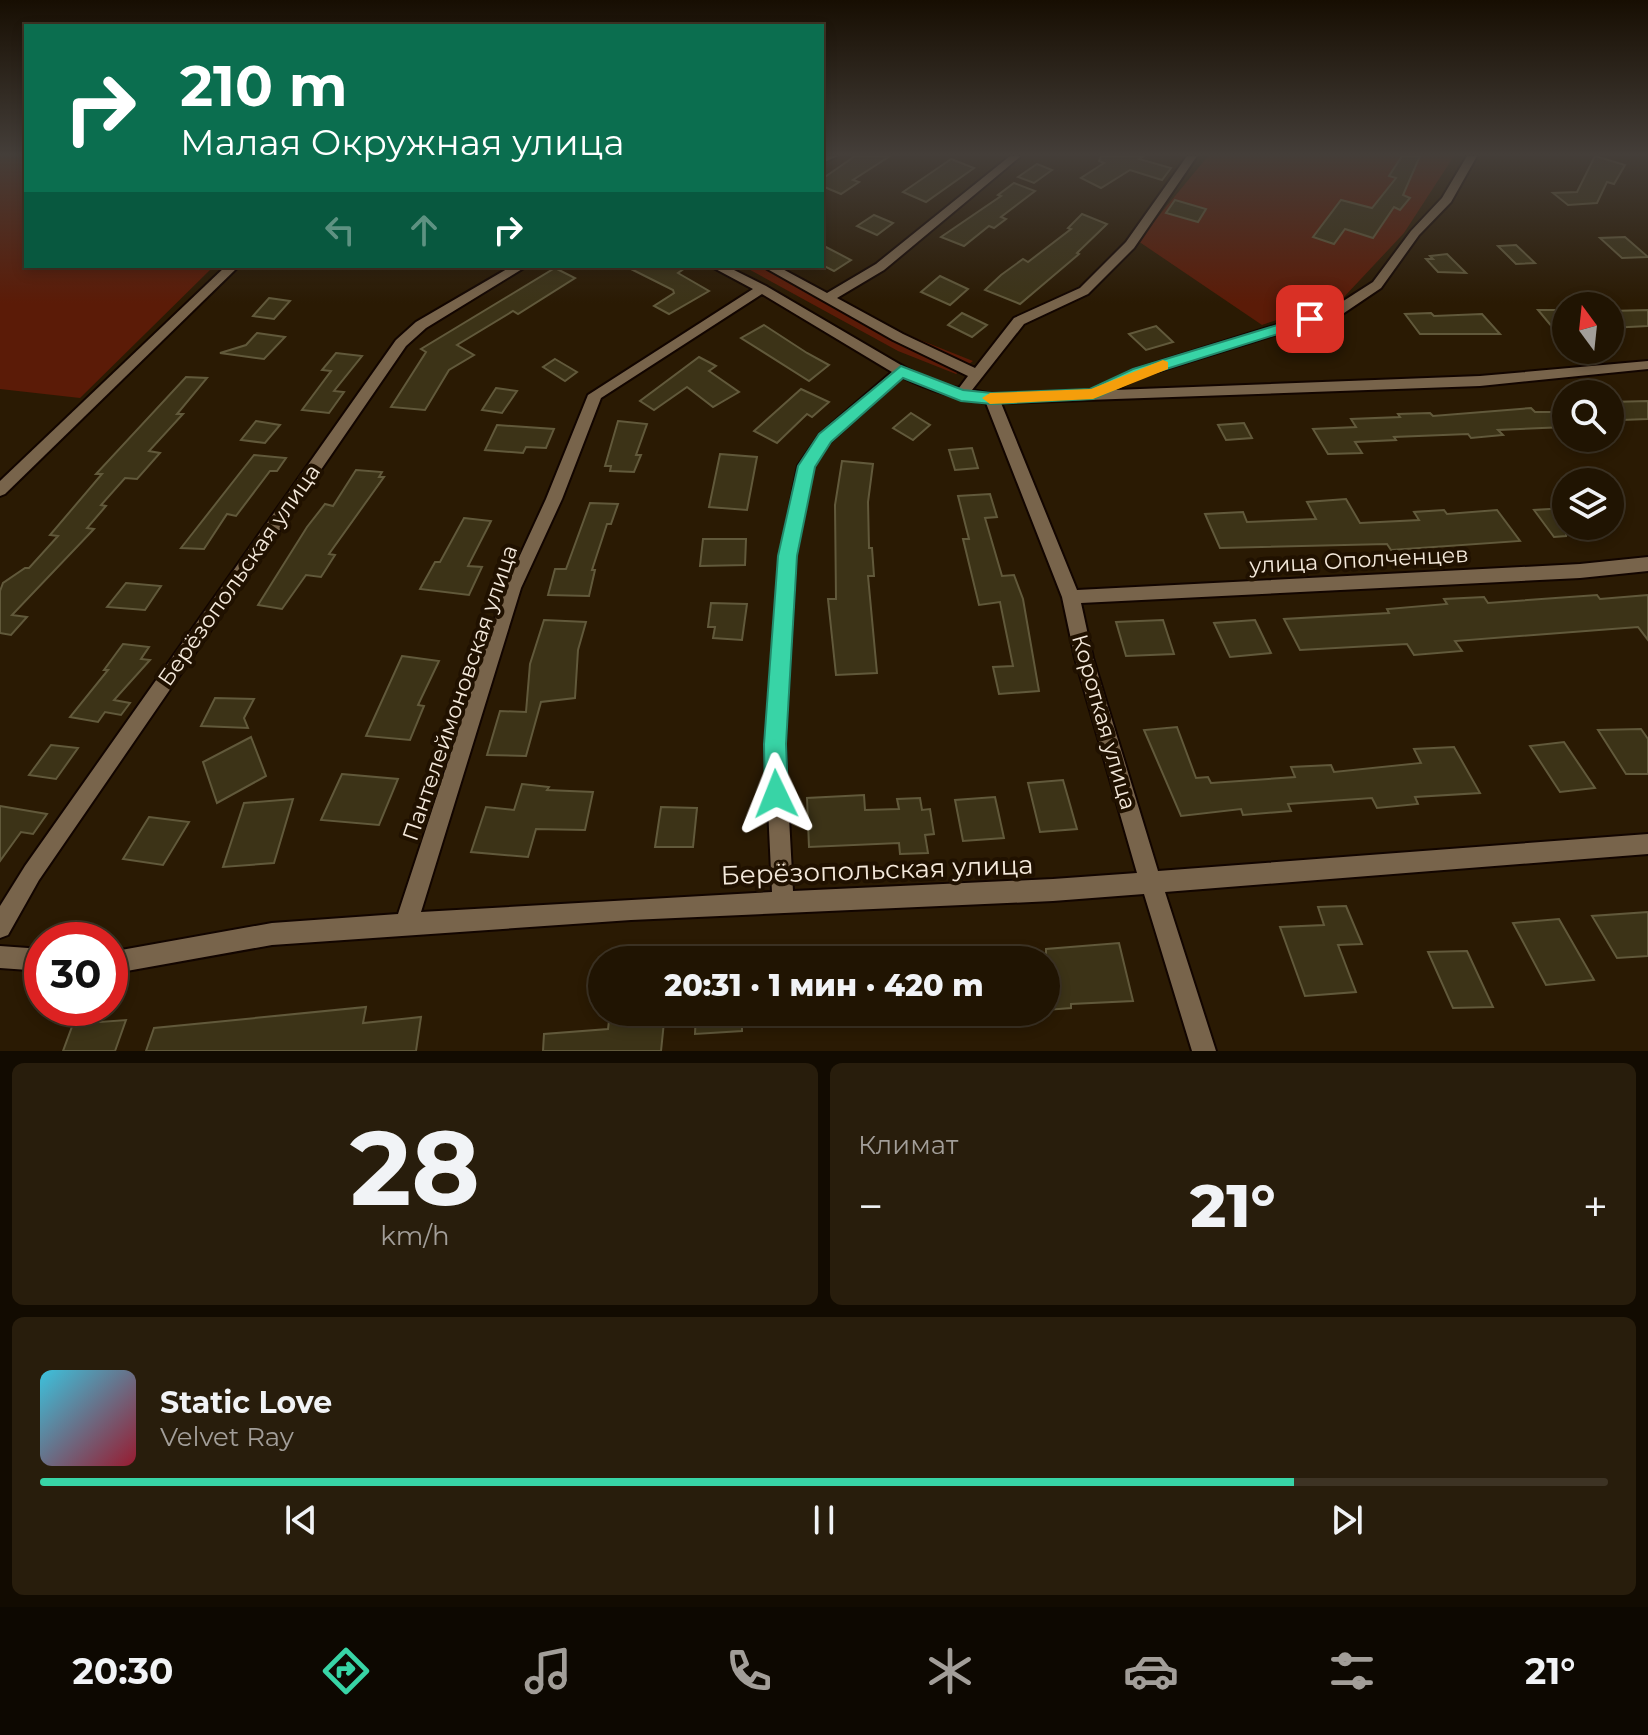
<!DOCTYPE html>
<html lang="ru">
<meta charset="utf-8">
<style>
:root{--surface:#201402;--page:#281d0c;--text:#f1f3f6;--muted:#a29e99;--line:#3d3324;--accent:#38d4a6}
body{margin:0;font-family:Montserrat,sans-serif;background:var(--page);color:var(--text);height:100vh;display:flex;flex-direction:column;font-size:30px;white-space:nowrap}
*{box-sizing:border-box;margin:0}
p{font-size:26px;color:var(--muted)}
.icon{flex:none;width:44px;height:44px;fill:none;stroke:currentColor;stroke-width:2;stroke-linecap:round;stroke-linejoin:round}
.map{position:relative;height:1051px;overflow:hidden}
.drawer{display:flex;flex-direction:column;gap:12px;padding:12px;background:#120b01;flex:1}
.drawer>*{flex:none}
.guide{position:absolute;left:24px;top:24px;width:800px;height:244px;border-radius:0px;box-shadow:0 4px 12px #0003,0 0 0 2px var(--line);background:#0b6e4f;color:#fff;overflow:hidden}
.needle{width:52px;rotate:345deg}
.fabs{position:absolute;left:1552px;top:292px;display:grid;gap:16px}
.fabs a{display:grid;place-items:center;width:72px;height:72px;border-radius:50%;background:var(--surface);box-shadow:0 4px 12px #0003,0 0 0 2px var(--line);font-size:40px}
.speed{position:absolute;left:24px;top:922px;display:flex;gap:16px;font-size:40px;font-weight:700;text-align:center}
.speed>*{display:grid;place-content:center;width:104px;height:104px;border-radius:50%;background:var(--surface);box-shadow:0 4px 12px #0003,0 0 0 2px var(--line);line-height:1}
.speed .limit{border:12px solid #d22;background:#fff;color:#111}
.pin{position:absolute;display:grid;place-items:center;width:68px;height:68px;color:#fff;margin:-34px;border-radius:16px;box-shadow:0 4px 12px #0006}
.me{position:absolute;width:88px;margin:-44px;rotate:358deg;stroke-linejoin:round;filter:drop-shadow(0 0 6px #0008)}
.turn{display:flex;align-items:center;gap:28px;height:168px;padding:0 24px;font-size:36px}
.turn .icon{width:104px;height:104px;stroke-width:2.5}
.turn b{display:block;font-size:56px;line-height:68px}
.lanes{display:flex;align-items:center;height:76px;padding:0 24px;background:#0003;justify-content:center;gap:40px;direction:ltr}
.lanes .off{opacity:.35}
.big{font-size:60px;font-weight:800;line-height:1.1}
.drawer .widget{flex:1;display:flex;flex-direction:column;justify-content:center;gap:12px;min-width:0;padding:0 28px;border-radius:12px;background:var(--page)}
.drawer .dial{align-items:center;gap:0}
.dial b{font-size:104px;line-height:1}
.song{display:flex;align-items:center;gap:24px}
.cover{width:96px;height:96px;border-radius:12px;background:linear-gradient(135deg,hsl(190 70% 55%),hsl(350 70% 35%))}
.played{height:8px;border-radius:4px;background:linear-gradient(90deg,var(--accent) 80%,var(--line) 80%)}
.keys{display:flex;justify-content:space-around;direction:ltr}
.heat{display:flex;justify-content:space-between;align-items:center;font-size:44px;direction:ltr}
.drawer .tiles{flex:1;display:grid;gap:12px;grid-template-columns:1fr 1fr}
.widget:last-child{grid-column:span 2}
.trip{position:absolute;left:588px;top:946px;width:472px;height:80px;border-radius:40px;background:var(--surface);box-shadow:0 4px 12px #0003,0 0 0 2px var(--line);font-weight:800;line-height:80px;text-align:center}
.menu{display:flex;height:128px;justify-content:space-around;align-items:center;background:#0d0801;color:var(--muted)}
.menu .icon{width:56px;height:56px}
.menu .current{color:var(--accent)}
.menu b{font-size:36px;color:var(--text)}
.map>svg:first-child{display:block}
.green{fill:#5b1b07}
.building{fill:#3c3317;stroke:#61593b;stroke-width:2}
.lines{fill:none;stroke-linecap:round;stroke-linejoin:round}
.minor-casing{stroke:#120500;stroke-width:4}
.minor{fill:#78644b;fill-rule:evenodd}
.route{fill:#38d4a6;stroke:#248a6c;stroke-width:2}
.slow{fill:#f59e0b}
.labels{text-anchor:middle;dominant-baseline:central;stroke-width:8;stroke-linejoin:round;paint-order:stroke}
.street-label{font-size:22px;fill:#f4e9db;stroke:#201100}
.near-street-label{font-size:26px;fill:#f4e9db;stroke:#201100}
</style>
<div class="map">
<svg width="1648" height="1051" viewBox="0 0 1648 1051">
<rect width="100%" height="100%" fill="#2a1a03"/>
<g class="green">
<polygon points="0,156 26,156 26,266 214,266 80,398 0,389"/>
<polygon points="1208,156 1454,156 1404,233 1344,297 1262,325 1138,241"/>
<polygon points="743,266 778,266 895,330 973,361 956,374 898,351"/>
</g>
<g class="building">
<polygon points="855,156 890,156 853,180 859,182 841,194 822,186 822,179"/>
<polygon points="1101,156 1144,156 1139,159 1171,168 1162,180 1130,170 1101,188 1081,178 1104,163 1099,161"/>
<polygon points="1402,156 1420,156 1403,195 1410,198 1400,210 1394,207 1373,238 1345,229 1334,244 1313,237 1341,200 1372,208 1396,178 1389,176"/>
<polygon points="1595,156 1625,165 1614,184 1607,182 1597,203 1568,205 1553,193 1577,192"/>
<polygon points="951,159 974,168 926,202 903,192"/>
<polygon points="1037,164 1052,170 1034,183 1018,177"/>
<polygon points="1014,183 1035,191 1001,217 1006,219 994,228 989,226 964,246 941,237 1001,196 998,195"/>
<polygon points="1175,200 1206,209 1198,222 1166,213"/>
<polygon points="1082,214 1107,224 1077,253 1079,254 1020,304 985,290 1001,275 1023,259 1028,262 1071,229 1068,228"/>
<polygon points="874,215 893,223 877,235 857,226"/>
<polygon points="1625,237 1648,257 1622,258 1600,238"/>
<polygon points="822,245 851,260 834,271 822,265"/>
<polygon points="1516,245 1535,263 1516,264 1498,246"/>
<polygon points="1447,254 1466,273 1438,272 1426,259 1433,259 1430,256"/>
<polygon points="625,266 688,266 678,273 709,291 669,314 654,306 674,293 673,290"/>
<polygon points="555,268 575,278 518,314 513,311 457,345 474,355 449,370 425,410 391,407 426,352 421,349"/>
<polygon points="940,276 968,289 950,305 921,292"/>
<polygon points="269,298 290,301 274,319 253,316"/>
<polygon points="1538,310 1563,310 1566,314 1566,328 1553,328"/>
<polygon points="1648,310 1648,326 1610,328 1610,311"/>
<polygon points="962,313 987,325 972,337 948,325"/>
<polygon points="1431,313 1434,316 1482,314 1500,334 1420,334 1405,314"/>
<polygon points="764,325 807,353 829,365 809,381 741,338"/>
<polygon points="1156,326 1173,342 1146,350 1129,334"/>
<polygon points="257,333 285,337 264,359 220,353 246,345"/>
<polygon points="336,353 362,356 334,391 344,392 329,413 302,410 331,371 322,370"/>
<polygon points="699,357 716,366 709,371 739,392 713,407 687,387 654,410 640,401"/>
<polygon points="555,359 577,372 565,381 543,367"/>
<polygon points="186,377 207,378 177,414 183,414 149,451 160,453 137,479 125,478 101,505 106,506 87,528 94,529 12,615 27,617 11,635 0,633 0,591 3,583 25,568 29,568 58,536 50,535 102,474 96,474"/>
<polygon points="496,388 517,391 502,413 482,410"/>
<polygon points="801,389 829,402 812,417 807,414 777,443 754,431"/>
<polygon points="1648,401 1648,419 1621,420 1610,407 1610,402"/>
<polygon points="1531,408 1535,412 1566,412 1566,427 1498,430 1503,435 1471,438 1468,434 1394,437 1396,440 1355,442 1362,453 1328,454 1313,429 1356,427 1351,419 1400,417 1398,414 1430,413 1433,416"/>
<polygon points="911,413 930,425 913,440 893,428"/>
<polygon points="256,421 280,425 265,443 241,440"/>
<polygon points="618,421 647,424 636,455 641,455 634,472 610,471 611,466 605,466"/>
<polygon points="1244,423 1252,438 1226,440 1218,425"/>
<polygon points="497,425 554,429 546,448 526,447 523,453 485,450"/>
<polygon points="972,448 978,468 955,470 949,450"/>
<polygon points="720,454 757,457 747,510 709,507"/>
<polygon points="254,455 286,458 277,471 270,471 236,516 227,514 204,549 181,548"/>
<polygon points="842,461 873,464 868,502 869,548 872,548 874,576 868,576 877,673 836,675 828,599 836,599 835,505"/>
<polygon points="356,470 382,472 379,477 384,477 329,554 335,555 321,577 306,575 282,609 258,605 307,527 325,504 333,506"/>
<polygon points="990,494 997,517 985,518 1002,576 1014,575 1023,599 1039,691 999,694 993,667 1013,666 1000,602 979,605 963,539 969,539 958,496"/>
<polygon points="1346,499 1360,523 1419,520 1414,512 1444,510 1447,514 1497,510 1520,541 1391,550 1387,544 1220,548 1205,514 1243,512 1247,522 1316,519 1307,502"/>
<polygon points="590,503 618,504 611,524 607,524 592,570 595,570 589,596 548,595 555,569 566,569"/>
<polygon points="1566,508 1566,536 1554,537 1534,510"/>
<polygon points="464,518 491,521 468,566 482,567 469,595 420,589 435,562 440,562"/>
<polygon points="703,539 746,539 745,565 700,566"/>
<polygon points="126,583 161,586 145,610 107,607"/>
<polygon points="1597,595 1600,599 1648,595 1648,640 1638,627 1455,641 1462,651 1414,655 1407,644 1300,650 1284,619 1389,613 1387,609 1447,604 1444,599 1484,597 1488,603"/>
<polygon points="711,603 747,604 742,640 713,638 715,627 708,627"/>
<polygon points="544,620 586,622 578,650 575,698 541,702 526,756 487,755 500,711 526,712 530,664"/>
<polygon points="1163,620 1174,654 1126,656 1116,622"/>
<polygon points="1255,620 1271,653 1230,657 1214,623"/>
<polygon points="123,644 149,647 141,659 150,660 114,700 130,703 121,715 105,712 98,722 70,717 108,670 104,670"/>
<polygon points="402,656 439,661 418,705 424,706 410,740 366,736"/>
<polygon points="215,698 254,699 244,718 248,728 201,726"/>
<polygon points="1177,727 1196,778 1208,777 1211,783 1295,777 1291,767 1331,765 1334,772 1421,763 1414,749 1454,747 1480,793 1415,797 1418,804 1377,808 1372,798 1288,804 1291,811 1243,815 1241,809 1181,816 1144,730"/>
<polygon points="1641,729 1648,739 1648,774 1626,774 1598,730"/>
<polygon points="251,737 266,776 217,803 203,762"/>
<polygon points="1564,742 1595,788 1560,792 1530,746"/>
<polygon points="51,745 78,748 56,779 29,775"/>
<polygon points="342,774 398,779 379,825 321,820"/>
<polygon points="1063,780 1077,829 1040,832 1028,783"/>
<polygon points="522,784 549,787 547,790 593,792 585,830 536,829 528,857 471,852 486,807 514,810"/>
<polygon points="864,795 865,810 899,809 897,799 920,798 922,810 930,809 934,834 925,835 928,853 900,854 899,843 809,847 807,798"/>
<polygon points="995,797 1004,838 963,841 955,800"/>
<polygon points="293,799 274,863 223,867 244,803"/>
<polygon points="0,806 47,814 33,834 21,832 0,861"/>
<polygon points="661,807 697,808 693,847 655,847"/>
<polygon points="149,817 189,822 163,865 123,859"/>
<polygon points="1346,906 1362,944 1338,945 1356,992 1305,996 1280,927 1324,925 1318,907"/>
<polygon points="1648,912 1648,956 1617,958 1592,916"/>
<polygon points="1559,919 1594,980 1546,985 1513,923"/>
<polygon points="1119,943 1133,1001 1071,1004 1071,1008 1046,1010 1046,949"/>
<polygon points="1467,951 1493,1007 1453,1008 1428,952"/>
<polygon points="366,1007 363,1023 421,1017 416,1051 146,1051 154,1028"/>
<polygon points="610,1012 665,1012 661,1051 543,1051 544,1034 608,1029"/>
<polygon points="696,1012 742,1012 742,1031 695,1034"/>
<polygon points="126,1020 115,1051 63,1051 73,1024"/>
</g>
<g class="lines">
<g class="minor-casing">
<g id="minor">
<polygon points="822,156 838,156 822,163"/>
<path d="M1010 156H1021L884 270 837 298 903 334 975 368 1014 318 1080 288 1126 242 1187 156H1197L1134 248 1088 294 1024 324 972 390 992 394 1095 390 1097 387 1133 370 1334 307 1373 282 1411 231 1442 198 1467 156H1477L1451 202 1419 235 1381 288 1344 313 1143 376 1114 390 1480 376 1648 361V369L1480 386 1001 403 1077 590 1580 564 1648 557V571L1580 578 1081 603 1093 658 1158 871 1648 834V854L1165 892 1216 1051H1192L1144 894 1053 901 631 920 272 945 110 974V952L272 923 398 914 505 588 546 499 588 395 753 289 710 266H726L766 286 906 368 942 385 959 388 968 376 893 340 762 266H777L827 293 876 264ZM762 294 892 372 820 434 798 466 780 556 765 744 772 892 421 912 521 588 562 499 601 398ZM902 377C935 393 952 396 986 403L1062 597 1075 658 1137 873 1053 879 793 891 785 744 796 556 813 467 830 442Z"/>
<polygon points="226,266 239,266 5,494 0,496 0,481"/>
<polygon points="512,266 527,266 426,328 406,346 39,880 8,935 0,938 0,906 25,866 396,340 416,322"/>
<polygon points="0,946 42,949 42,971 0,968"/>
</g>
</g>
<use href="#minor" class="minor"/>
</g>
<linearGradient id="sky" x2="0" y2="1"><stop stop-color="#170e02"/><stop offset="0.51" stop-color="#443e39"/><stop offset="1" stop-color="#443e39" stop-opacity="0"/></linearGradient>
<rect width="1648" height="303" fill="url(#sky)"/>
<polygon class="route" points="1310,315 1318,319 1316,322 1144,376 1093,399 992,404 961,401 903,378 831,442 815,467 797,556 786,744 788,794 784,802 776,805 768,802 765,794 764,744 778,556 798,466 819,434 901,366 963,390 992,393 1090,389 1133,369"/>
<polygon class="slow" points="1163,360 1168,362 1168,369 1093,399 990,404 982,398 990,393 1091,389"/>
<g class="labels">
<g class="street-label">
<text transform="translate(1359 560) rotate(-3)">улица Ополченцев</text>
<text transform="translate(239 575) rotate(-55)">Берёзопольская улица</text>
<text transform="translate(460 693) rotate(-71)">Пантелеймоновская улица</text>
<text transform="translate(1104 722) rotate(74)">Короткая улица</text>
</g>
<g class="near-street-label">
<text transform="translate(877 870) rotate(-2)">Берёзопольская улица</text>
</g>
</g>
</svg>
<div class="fabs">
<a><svg class="needle" viewBox="-14 -14 28 28"><path d="M0-13l5 13h-10z" fill="#e53935"/><path d="M0 13l5-13h-10z" fill="#a29e99"/></svg></a>
<a><svg class="icon" aria-label="search" viewBox="0 0 24 24"><circle cx="10" cy="10" r="6"/><path d="M15 15l6 6"/></svg></a>
<a><svg class="icon" aria-label="layers" viewBox="0 0 24 24"><path d="M12 4l9 5-9 5-9-5zM3 14l9 5 9-5"/></svg></a>
</div>
<div class="speed"><div class="limit">30</div></div>
<div class="pin" style="left:1310px;top:319px;background:#d93025"><svg class="icon" aria-label="arrive" viewBox="0 0 24 24"><path d="M6 21V4h12l-3 4 3 4H6"/></svg></div>
<svg class="me" style="left:776px;top:794px" viewBox="-20 -20 40 40"><path d="M0-17L14 15 0 8-14 15z" fill="#38d4a6" stroke="#fff" stroke-width="4"/></svg>
<div class="trip">20:31 · 1 мин · 420 m</div>
<div class="guide">
<div class="turn"><svg class="icon" aria-label="right" viewBox="0 0 24 24"><path d="M7 20v-9h11M14 6l5 5-5 5"/></svg><div><b>210 m</b>Малая Окружная улица</div></div>
<div class="lanes"><svg class="icon off" aria-label="left" viewBox="0 0 24 24"><path d="M17 20v-9H6M10 6l-5 5 5 5"/></svg><svg class="icon off" aria-label="ahead" viewBox="0 0 24 24"><path d="M12 20V5M6 11l6-6 6 6"/></svg><svg class="icon" aria-label="right" viewBox="0 0 24 24"><path d="M7 20v-9h11M14 6l5 5-5 5"/></svg></div>
</div>
</div>
<section class="drawer">
<div class="tiles">
<div class="widget dial"><b>28</b><p>km/h</p></div>
<div class="widget"><p>Климат</p>
<div class="heat"><a>−</a><b class="big">21°</b><a>+</a></div>
</div>
<div class="widget">
<div class="song"><i class="cover"></i><div><b>Static Love</b><p>Velvet Ray</p></div></div>
<div class="played"></div>
<div class="keys"><svg class="icon" aria-label="previous" viewBox="0 0 24 24"><path d="M18 5L8 12l10 7zM5 5v14"/></svg><svg class="icon" aria-label="pause" viewBox="0 0 24 24"><path d="M8 5v14M16 5v14"/></svg><svg class="icon" aria-label="next" viewBox="0 0 24 24"><path d="M6 5l10 7-10 7zM19 5v14"/></svg></div>
</div>
</div>
</section>
<nav class="menu">
<b>20:30</b>
<svg class="icon current" aria-label="directions" viewBox="0 0 24 24"><path d="M12 3l9 9-9 9-9-9zM9 14v-3h6M13 9l2 2-2 2"/></svg>
<svg class="icon" aria-label="music" viewBox="0 0 24 24"><path d="M9 18V5l10-2v13"/><circle cx="6" cy="18" r="3"/><circle cx="16" cy="16" r="3"/></svg>
<svg class="icon" aria-label="phone" viewBox="0 0 24 24"><path d="M5 4h4l2 5-3 2q2 4 5 5l2-3 5 2v4C11 20 4 13 5 4z"/></svg>
<svg class="icon" aria-label="climate" viewBox="0 0 24 24"><path d="M12 3v18M4 7l16 10M4 17L20 7"/></svg>
<svg class="icon" aria-label="car" viewBox="0 0 24 24"><path d="M5 17H2v-5l4-1 3-4h7l3 4 3 1v5h-3M9 17h6M6 11h13"/><circle cx="7" cy="17" r="2"/><circle cx="17" cy="17" r="2"/></svg>
<svg class="icon" aria-label="filters" viewBox="0 0 24 24"><path d="M4 7h16M4 17h16"/><circle cx="9" cy="7" r="2"/><circle cx="15" cy="17" r="2"/></svg>
<b>21°</b>
</nav>
